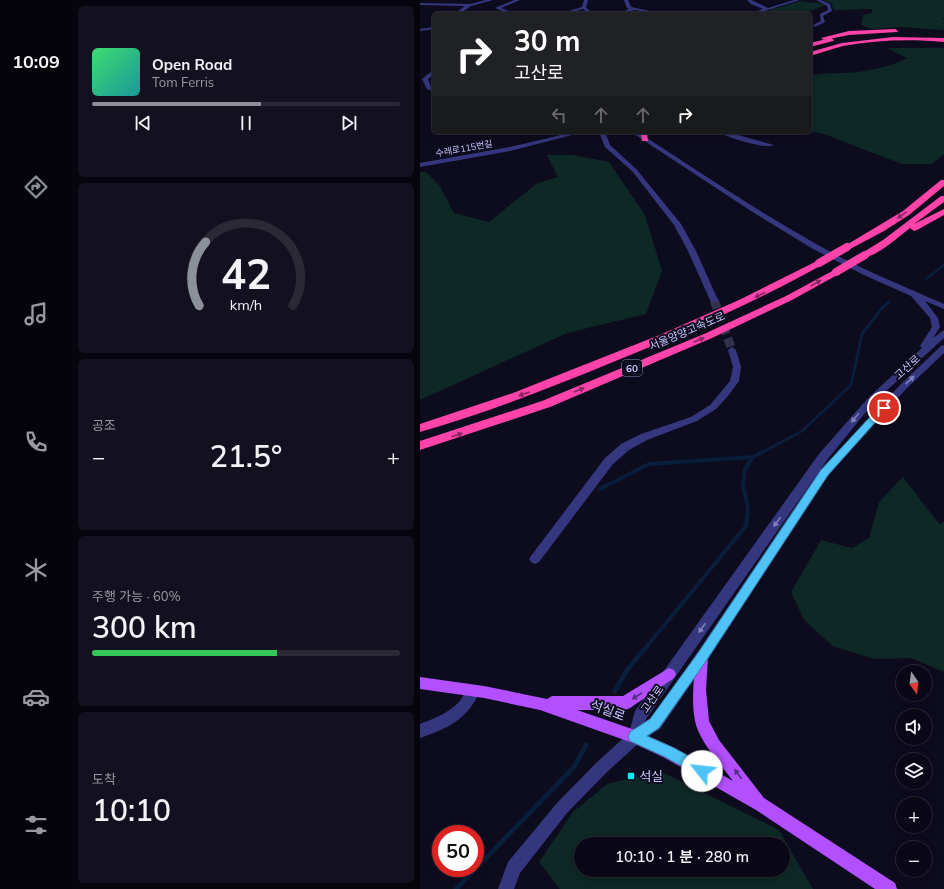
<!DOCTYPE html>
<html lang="ko">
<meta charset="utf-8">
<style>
:root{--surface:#0a0816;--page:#13111f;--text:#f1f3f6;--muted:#999aa1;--line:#2a2935;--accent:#8c9099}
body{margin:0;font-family:Mulish,"Noto Sans KR",sans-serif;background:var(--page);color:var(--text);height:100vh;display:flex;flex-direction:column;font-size:15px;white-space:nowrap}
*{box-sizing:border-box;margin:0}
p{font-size:13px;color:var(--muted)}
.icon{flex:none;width:22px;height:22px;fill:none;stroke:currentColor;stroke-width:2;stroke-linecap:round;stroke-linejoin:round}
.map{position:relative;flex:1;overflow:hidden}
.sheet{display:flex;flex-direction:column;gap:6px;padding:6px;background:#06040c;width:348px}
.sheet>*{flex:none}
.guide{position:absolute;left:12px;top:12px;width:380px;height:122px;border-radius:6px;box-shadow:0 2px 10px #0003,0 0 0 1px var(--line);background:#202124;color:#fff;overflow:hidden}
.needle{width:26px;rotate:166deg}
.buttons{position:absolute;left:476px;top:665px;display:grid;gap:8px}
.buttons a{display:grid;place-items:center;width:36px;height:36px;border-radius:50%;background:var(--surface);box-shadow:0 2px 10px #0003,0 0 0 1px var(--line);font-size:20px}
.speed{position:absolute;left:12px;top:825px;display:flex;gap:8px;font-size:20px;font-weight:700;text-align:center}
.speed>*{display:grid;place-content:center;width:52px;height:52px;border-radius:50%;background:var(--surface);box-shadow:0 2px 10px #0003,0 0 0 1px var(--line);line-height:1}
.speed .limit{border:6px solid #d22;background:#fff;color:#111}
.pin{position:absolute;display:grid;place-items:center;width:34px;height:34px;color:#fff;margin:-17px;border:2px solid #fff;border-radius:50%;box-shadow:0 1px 4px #0007}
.me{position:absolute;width:44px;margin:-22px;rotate:299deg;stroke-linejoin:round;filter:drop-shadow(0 0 3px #0008)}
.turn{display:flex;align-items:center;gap:14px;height:84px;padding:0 16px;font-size:18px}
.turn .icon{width:52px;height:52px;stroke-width:2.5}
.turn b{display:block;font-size:28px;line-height:34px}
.lanes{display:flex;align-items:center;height:38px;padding:0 16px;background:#0003;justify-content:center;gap:20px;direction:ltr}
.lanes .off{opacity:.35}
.big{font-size:30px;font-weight:600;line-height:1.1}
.sheet .tile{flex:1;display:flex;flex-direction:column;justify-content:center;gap:6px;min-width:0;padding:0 14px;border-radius:6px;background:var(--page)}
.sheet .dial{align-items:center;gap:0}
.dial svg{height:104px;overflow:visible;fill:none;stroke:var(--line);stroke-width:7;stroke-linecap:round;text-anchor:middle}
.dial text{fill:var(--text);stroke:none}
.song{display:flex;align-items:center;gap:12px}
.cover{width:48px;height:48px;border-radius:6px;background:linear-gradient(135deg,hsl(140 70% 55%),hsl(180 70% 35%))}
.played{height:4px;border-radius:2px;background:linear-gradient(90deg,var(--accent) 55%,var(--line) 55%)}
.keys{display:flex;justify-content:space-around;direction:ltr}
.heat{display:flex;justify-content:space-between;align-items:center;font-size:22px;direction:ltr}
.charge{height:6px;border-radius:3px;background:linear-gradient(90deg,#34c759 60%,var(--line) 0)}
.trip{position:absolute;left:154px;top:837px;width:216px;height:40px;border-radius:20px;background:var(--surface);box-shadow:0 2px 10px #0003,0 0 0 1px var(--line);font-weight:600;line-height:40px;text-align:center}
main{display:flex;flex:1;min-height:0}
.tabs{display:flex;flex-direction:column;width:72px;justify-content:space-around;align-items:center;background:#040309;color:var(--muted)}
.tabs .icon{width:28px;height:28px}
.tabs .selected{color:var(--accent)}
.tabs b{font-size:18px;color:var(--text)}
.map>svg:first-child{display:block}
.green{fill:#0e2825;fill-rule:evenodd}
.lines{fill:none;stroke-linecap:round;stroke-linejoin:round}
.stream-far3{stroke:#081e3a;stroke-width:2.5}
.stream-far2{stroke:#081e3a;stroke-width:3}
.stream-far1{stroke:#081e3a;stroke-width:4}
.stream{stroke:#081e3a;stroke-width:5}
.minor-tunnel{stroke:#33314b;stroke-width:9;stroke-dasharray:9 4.5;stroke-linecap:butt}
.minor{fill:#35377e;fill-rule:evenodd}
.major{fill:#b24fff;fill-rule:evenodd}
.highway{fill:#ff43a9;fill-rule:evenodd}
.highway-bridge{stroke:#ff43a9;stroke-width:8}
.oneway{fill:#862764}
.oneway2{fill:#8080be}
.oneway3{fill:#572a83}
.route{fill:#4fc3f7;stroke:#337fa1}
.poi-dot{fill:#00ebf3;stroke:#0d0b1e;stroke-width:1.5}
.labels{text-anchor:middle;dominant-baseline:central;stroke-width:4;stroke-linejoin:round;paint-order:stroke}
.far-street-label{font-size:9px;fill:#cbc8ff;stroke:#0d0b1e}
.shield{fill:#0d0b1e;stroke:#928fbc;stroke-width:1}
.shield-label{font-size:10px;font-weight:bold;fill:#cbc8ff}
.street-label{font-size:11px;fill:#cbc8ff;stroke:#0d0b1e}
.near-street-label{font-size:13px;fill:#cbc8ff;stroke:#0d0b1e}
.near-poi-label{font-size:13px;fill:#cbc8ff;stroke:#0d0b1e;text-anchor:start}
</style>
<main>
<nav class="tabs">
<b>10:09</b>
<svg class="icon selected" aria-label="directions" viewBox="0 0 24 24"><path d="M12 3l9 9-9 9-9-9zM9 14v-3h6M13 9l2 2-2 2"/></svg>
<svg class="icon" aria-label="music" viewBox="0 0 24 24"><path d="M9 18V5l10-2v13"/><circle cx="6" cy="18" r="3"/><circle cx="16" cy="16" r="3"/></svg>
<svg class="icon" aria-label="phone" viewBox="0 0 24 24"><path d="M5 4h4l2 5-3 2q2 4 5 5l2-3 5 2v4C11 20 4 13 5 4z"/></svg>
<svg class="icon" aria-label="climate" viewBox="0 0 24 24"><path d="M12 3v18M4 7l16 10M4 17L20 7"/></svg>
<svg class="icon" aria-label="car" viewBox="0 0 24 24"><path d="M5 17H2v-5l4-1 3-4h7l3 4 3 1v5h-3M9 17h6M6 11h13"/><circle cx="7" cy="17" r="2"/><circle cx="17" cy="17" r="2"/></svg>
<svg class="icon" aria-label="filters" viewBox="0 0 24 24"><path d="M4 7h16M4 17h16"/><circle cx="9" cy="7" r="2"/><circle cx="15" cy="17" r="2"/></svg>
</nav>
<section class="sheet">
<div class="tile">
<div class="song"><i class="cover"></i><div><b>Open Road</b><p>Tom Ferris</p></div></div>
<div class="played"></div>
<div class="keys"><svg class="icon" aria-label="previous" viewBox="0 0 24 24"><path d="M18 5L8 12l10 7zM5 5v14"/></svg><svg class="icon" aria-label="pause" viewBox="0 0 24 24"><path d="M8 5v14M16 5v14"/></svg><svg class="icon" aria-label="next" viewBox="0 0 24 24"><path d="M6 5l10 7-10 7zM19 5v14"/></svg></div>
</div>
<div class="tile dial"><svg viewBox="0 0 100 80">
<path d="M14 69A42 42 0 1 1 86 69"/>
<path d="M14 69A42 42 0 0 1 19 20" stroke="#8c9099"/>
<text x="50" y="56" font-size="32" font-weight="700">42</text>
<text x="50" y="72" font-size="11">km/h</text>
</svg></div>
<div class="tile"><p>공조</p>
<div class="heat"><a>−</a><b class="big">21.5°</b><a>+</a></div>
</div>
<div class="tile"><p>주행 가능 · 60%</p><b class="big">300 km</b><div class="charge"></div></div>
<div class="tile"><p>도착</p><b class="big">10:10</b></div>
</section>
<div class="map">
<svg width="524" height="889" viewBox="0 0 524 889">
<rect width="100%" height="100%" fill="#0d0b1e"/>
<g class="green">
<polygon points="404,0 524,0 524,18 522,18 524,20 524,30 481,27 452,29 441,25 443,15 453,12 451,9 414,10 411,3"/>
<path d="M381 1C387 2 402 3 405 5L386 13 387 14H359L349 10Z"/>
<path d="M467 48H524V154L512 164H482L404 134 390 131V76C405 72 421 74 437 72 453 70 473 66 487 58Z"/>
<polygon points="127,155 153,155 189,162 225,215 242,271 226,314 147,333 0,400 0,172 6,172 19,185 34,213 69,222 116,184 138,177"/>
<polygon points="483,477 519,524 524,522 524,672 491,658 454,659 413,646 384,620 371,592 401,540 432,548 449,538 459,502"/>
<path d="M240 771 359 830 393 889H140L119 862 153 812 187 784ZM161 844H363V870H161Z"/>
</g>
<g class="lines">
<polyline class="stream-far3" points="506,279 524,265"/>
<polyline class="stream-far2" points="343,452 382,431 431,385 442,334 462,308 469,302"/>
<g class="stream-far1">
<polyline points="180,489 229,464 333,457"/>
<polyline points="227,646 326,526 328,507 323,486 325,469 333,457 344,451"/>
</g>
<g class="stream">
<polyline points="195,691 207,670 228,645"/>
<polyline points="36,889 154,767 166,745"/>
</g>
<polyline class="minor-tunnel" points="294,300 312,350"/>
<g class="minor">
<polygon points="66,0 73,0 51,6 39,14 34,14 45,6 0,5 0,3 50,4"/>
<polygon points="94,0 100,0 81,8 96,14 90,14 75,8"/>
<polygon points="164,0 168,0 166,8 175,14 170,14 163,9 146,14 139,14 162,7"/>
<polygon points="204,0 208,0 211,7 245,14 214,10 203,14 197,14 209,9 207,8"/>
<polygon points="327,0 331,0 348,8 374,0 380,0 335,14 329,14 343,9 331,4"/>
<polygon points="396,0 401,0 410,4 412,11 403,16 405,22 395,27 393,25 401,21 400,14 408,10 407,6"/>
<polygon points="14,27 14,29 0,31 0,29"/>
<polygon points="12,71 14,71 14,74 8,79 11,87 14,88 14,92 7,89 2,79"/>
<polygon points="154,132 164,132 90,151 0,167 0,163 90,147"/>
<polygon points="179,132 185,132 190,145 217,170 261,224 276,251 298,300 297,302 291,302 290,300 268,251 254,225 213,172 185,147"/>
<path d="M211 132H218C277 171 336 210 398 245 438 268 481 285 524 304V309L505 301 518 318 520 327 513 338 524 330V338L454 402 407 460 226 719 225 722 230 719 277 653 400 470 481 384 521 346 524 345V353L487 388 408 476 287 661 240 729 220 742 186 773 147 813 100 873 94 889H78L88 862 137 803 176 763 209 733 215 711 399 454 448 398 502 348 500 346 512 327 510 318 491 296 444 275 393 249 331 211Z"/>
<path d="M298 132H307L354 145C346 150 306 137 298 132Z"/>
<polygon points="312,347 316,350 321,367 319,381 308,396 296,409 277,421 227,440 209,450 193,464 119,562 115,564 111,562 109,559 111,556 185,458 201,444 221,434 271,417 290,405 310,381 313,367 308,350"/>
<path d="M53 685 58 686 60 691C47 720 28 728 0 738V724C13 719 26 714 37 704 44 698 44 688 53 685Z"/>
</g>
<path class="major" d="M282 651 287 653 288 657 286 690 289 721 299 740 344 798 475 883 477 889H455L336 810 245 758 213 743 120 710 64 698 0 689V677L64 686 127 699 132 696H203L249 668 254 670 256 674 254 678 210 708 205 710H157L215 730 255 748 313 781C301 765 279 741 275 721 271 700 274 678 276 657L277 653Z"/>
<g class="highway">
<polygon points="475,29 478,31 477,32 429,35 404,40 401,38 429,31"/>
<path d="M473 37 524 38V42C490 39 456 40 423 46 411 49 401 53 390 56V52L422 43Z"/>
<polygon points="411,38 414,40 413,41 390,47 390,43"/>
<polygon points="221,132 227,132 228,141 222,141"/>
<polygon points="521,180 524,180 524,186 489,215 464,231 430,249 427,250 423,247 483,211"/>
<path d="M521 196H524V202L494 224 524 209V215L497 230 494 231 490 228C481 235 453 260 442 257L441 255 442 253 463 240Z"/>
<path d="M399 260 402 261 404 263 402 265C335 302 265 333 193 362 130 388 66 413 0 432V424L93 393 242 334 319 300Z"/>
<polygon points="416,269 419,270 421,272 419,274 372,300 292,338 130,407 0,450 0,441 122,401 284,334 366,296"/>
</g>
<g class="highway-bridge">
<polyline points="399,263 427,247"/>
<polyline points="416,272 445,255"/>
</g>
</g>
<defs><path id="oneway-solid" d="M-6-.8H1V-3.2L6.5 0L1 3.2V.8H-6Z"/></defs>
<g class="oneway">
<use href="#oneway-solid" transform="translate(482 215) rotate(145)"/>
<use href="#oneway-solid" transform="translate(396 283) rotate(-29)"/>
<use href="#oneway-solid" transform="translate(340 295) rotate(155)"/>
<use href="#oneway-solid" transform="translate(279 340) rotate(-23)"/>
<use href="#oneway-solid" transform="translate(159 390) rotate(-23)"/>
<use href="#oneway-solid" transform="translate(104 394) rotate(160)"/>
<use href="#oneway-solid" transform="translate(37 435) rotate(-18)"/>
</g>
<g class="oneway2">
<use href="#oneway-solid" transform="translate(490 380) rotate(-43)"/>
<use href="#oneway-solid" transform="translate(435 418) rotate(129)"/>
<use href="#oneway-solid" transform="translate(357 522) rotate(126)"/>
<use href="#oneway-solid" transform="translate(282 628) rotate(125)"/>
</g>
<g class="oneway3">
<use href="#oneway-solid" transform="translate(217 696) rotate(147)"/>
<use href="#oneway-solid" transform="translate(318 774) rotate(-127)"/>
</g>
<polygon class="route" points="461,405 467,405 468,408 408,475 286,661 239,728 227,736 254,748 287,766 289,771 287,775 282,777 278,775 245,757 210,741 208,737 210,732 230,719 278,653 401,470"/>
<rect class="poi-dot" x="207" y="772" width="8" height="8" rx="2"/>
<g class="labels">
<g class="far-street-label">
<text transform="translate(44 148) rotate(-10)">수레로115번길</text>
</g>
<rect class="shield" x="202" y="360" width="20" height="16" rx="3"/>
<g class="shield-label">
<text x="212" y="368">60</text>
</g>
<g class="street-label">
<text transform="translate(267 331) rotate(-23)">서울양양고속도로</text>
<text transform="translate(487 367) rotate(-42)">고산로</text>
<text transform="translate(232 699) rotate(-55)">고산로</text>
</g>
<g class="near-street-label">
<text transform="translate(188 710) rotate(21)">석실로</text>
</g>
<g class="near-poi-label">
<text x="219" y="776">석실</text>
</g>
</g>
</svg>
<div class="buttons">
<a><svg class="needle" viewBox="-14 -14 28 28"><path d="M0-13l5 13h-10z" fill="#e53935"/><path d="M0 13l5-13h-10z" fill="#999aa1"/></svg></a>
<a><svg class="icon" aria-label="sound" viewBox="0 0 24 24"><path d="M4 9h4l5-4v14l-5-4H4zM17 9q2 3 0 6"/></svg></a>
<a><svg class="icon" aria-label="layers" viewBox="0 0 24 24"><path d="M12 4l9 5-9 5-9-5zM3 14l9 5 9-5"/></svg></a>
<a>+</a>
<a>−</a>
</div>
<div class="speed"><div class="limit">50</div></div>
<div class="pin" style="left:464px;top:408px;background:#d93025"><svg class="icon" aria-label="arrive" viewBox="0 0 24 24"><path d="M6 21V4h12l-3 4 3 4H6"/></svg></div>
<svg class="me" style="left:282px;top:771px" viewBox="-20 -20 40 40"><circle r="19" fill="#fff"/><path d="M0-13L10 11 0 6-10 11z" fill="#4fc3f7"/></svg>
<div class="trip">10:10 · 1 분 · 280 m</div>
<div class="guide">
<div class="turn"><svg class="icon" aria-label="right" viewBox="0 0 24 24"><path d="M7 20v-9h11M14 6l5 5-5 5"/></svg><div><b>30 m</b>고산로</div></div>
<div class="lanes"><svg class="icon off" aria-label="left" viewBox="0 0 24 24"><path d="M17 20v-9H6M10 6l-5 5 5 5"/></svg><svg class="icon off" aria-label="ahead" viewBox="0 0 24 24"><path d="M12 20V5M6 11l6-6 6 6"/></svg><svg class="icon off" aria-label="ahead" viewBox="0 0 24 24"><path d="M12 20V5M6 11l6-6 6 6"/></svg><svg class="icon" aria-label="right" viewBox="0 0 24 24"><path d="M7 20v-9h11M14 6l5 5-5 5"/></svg></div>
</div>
</div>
</main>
